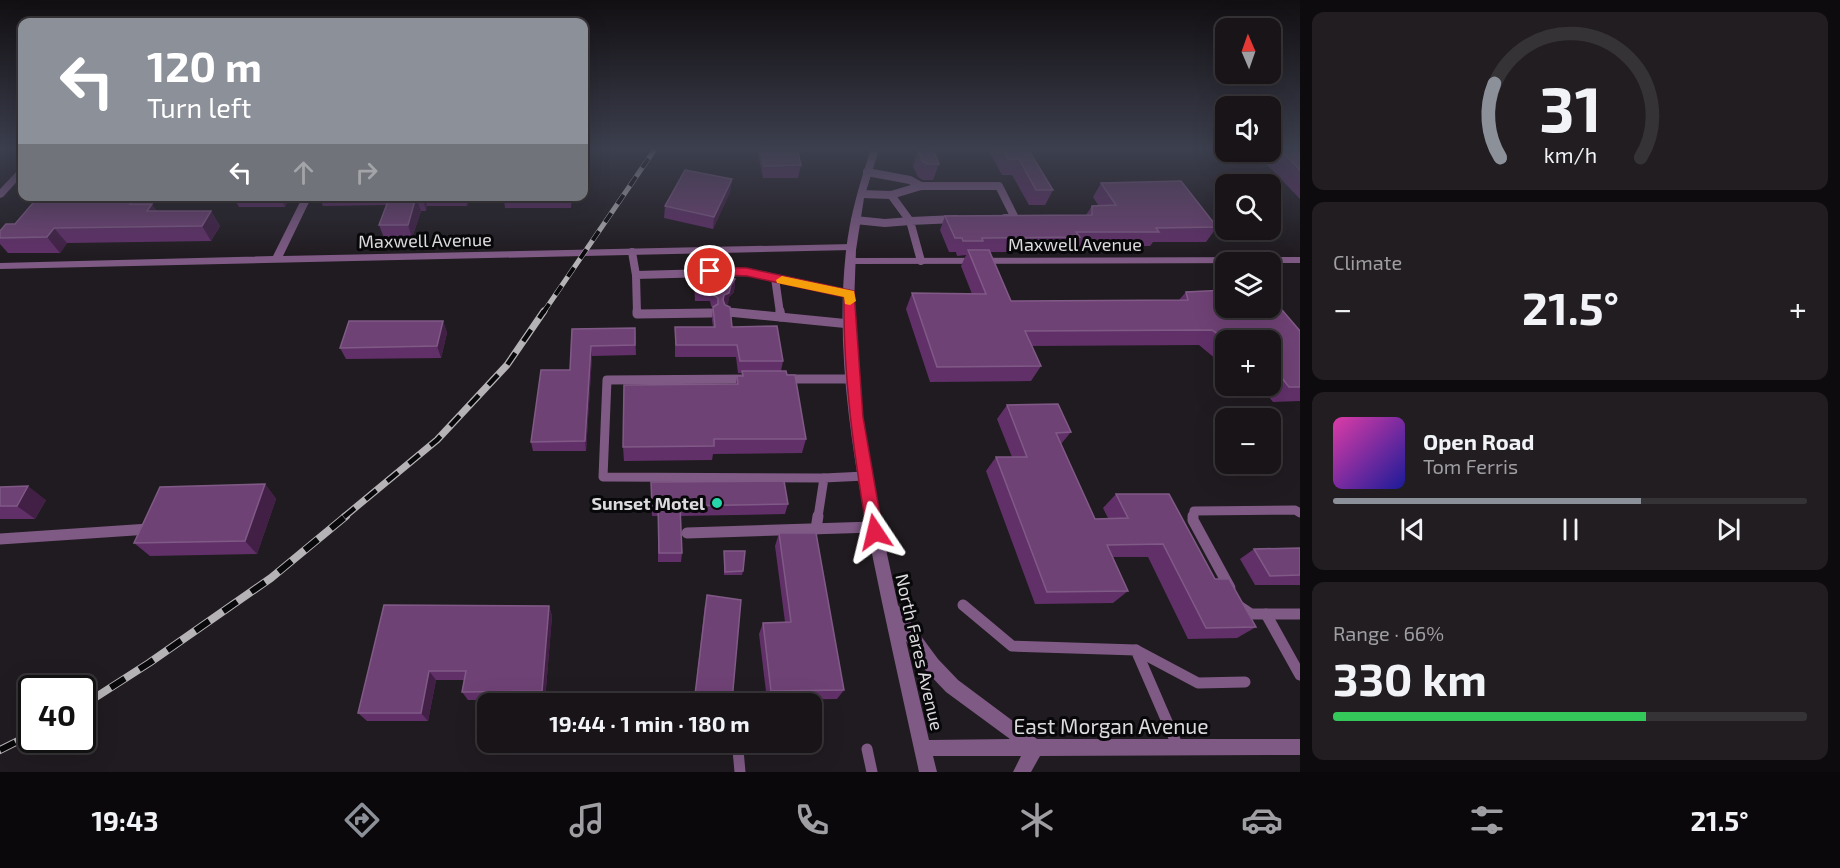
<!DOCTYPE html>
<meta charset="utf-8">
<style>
:root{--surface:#181418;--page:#211d21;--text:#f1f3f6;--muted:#9f9ea2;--line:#363337;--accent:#8c9099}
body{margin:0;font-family:"Exo 2",sans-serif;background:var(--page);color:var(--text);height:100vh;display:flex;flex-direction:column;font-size:22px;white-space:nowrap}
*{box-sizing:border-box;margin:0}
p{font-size:20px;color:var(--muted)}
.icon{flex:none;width:33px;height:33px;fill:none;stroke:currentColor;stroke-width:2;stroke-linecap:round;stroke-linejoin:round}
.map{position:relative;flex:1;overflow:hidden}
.drawer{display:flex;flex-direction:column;gap:12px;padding:12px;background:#0d0b0d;width:540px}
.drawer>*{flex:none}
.guide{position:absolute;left:18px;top:18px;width:570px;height:183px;border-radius:12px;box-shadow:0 6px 24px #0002,0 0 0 2px var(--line);background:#8c9099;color:#fff;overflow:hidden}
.needle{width:39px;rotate:358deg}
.controls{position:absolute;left:1215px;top:18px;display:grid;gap:12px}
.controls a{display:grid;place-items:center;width:66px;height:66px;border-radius:12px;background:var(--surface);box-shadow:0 6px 24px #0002,0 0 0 2px var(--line);font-size:30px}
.speed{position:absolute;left:18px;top:675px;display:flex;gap:12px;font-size:30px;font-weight:700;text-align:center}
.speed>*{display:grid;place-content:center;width:78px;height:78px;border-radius:50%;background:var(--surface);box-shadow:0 6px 24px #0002,0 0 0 2px var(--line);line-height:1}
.speed .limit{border:3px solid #111;border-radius:9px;background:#fff;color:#111}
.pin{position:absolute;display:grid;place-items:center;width:51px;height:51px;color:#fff;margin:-26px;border:3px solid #fff;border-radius:50%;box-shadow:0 2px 6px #0007}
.me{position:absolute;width:66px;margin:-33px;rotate:350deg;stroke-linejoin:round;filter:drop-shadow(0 0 4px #0008)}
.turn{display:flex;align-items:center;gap:21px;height:126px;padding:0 30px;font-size:27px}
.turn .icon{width:78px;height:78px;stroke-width:2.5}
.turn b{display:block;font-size:42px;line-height:51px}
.lanes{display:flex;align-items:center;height:57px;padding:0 30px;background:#0003;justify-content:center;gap:30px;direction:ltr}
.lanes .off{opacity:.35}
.big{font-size:45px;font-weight:700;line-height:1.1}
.drawer .tile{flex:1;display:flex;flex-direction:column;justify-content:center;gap:9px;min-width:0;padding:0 21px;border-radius:12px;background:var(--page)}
.drawer .dial{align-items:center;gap:0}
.dial svg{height:156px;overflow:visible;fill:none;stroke:var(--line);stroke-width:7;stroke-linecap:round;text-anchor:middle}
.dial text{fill:var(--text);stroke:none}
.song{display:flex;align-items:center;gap:18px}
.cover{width:72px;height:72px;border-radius:9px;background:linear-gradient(135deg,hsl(320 70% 55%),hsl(240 70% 35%))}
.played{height:6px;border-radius:3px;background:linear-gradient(90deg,var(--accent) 65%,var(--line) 65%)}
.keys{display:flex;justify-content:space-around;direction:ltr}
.heat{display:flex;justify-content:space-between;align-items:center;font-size:33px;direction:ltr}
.charge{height:9px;border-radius:4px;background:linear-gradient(90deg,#34c759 66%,var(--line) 0)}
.trip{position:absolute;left:477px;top:693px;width:345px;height:60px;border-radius:12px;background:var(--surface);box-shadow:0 6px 24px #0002,0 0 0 2px var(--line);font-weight:700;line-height:60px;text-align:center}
.tabs{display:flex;height:96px;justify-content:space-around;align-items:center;background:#0a080a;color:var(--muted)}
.tabs .icon{width:42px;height:42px}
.tabs .on{color:var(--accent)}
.tabs b{font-size:27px;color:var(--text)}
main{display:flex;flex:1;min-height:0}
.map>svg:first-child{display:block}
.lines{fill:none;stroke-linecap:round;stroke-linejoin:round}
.service-far2{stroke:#7f5a85;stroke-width:8}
.service-far1{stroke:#7f5a85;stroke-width:9}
.service{stroke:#7f5a85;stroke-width:11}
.minor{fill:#7f5a85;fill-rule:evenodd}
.tertiary{fill:#7f5a85;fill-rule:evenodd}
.rail-far2-casing{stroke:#b6b3b7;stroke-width:5}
.rail-far1-casing{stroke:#b6b3b7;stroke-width:7}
.rail-casing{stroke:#b6b3b7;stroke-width:8}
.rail-far2{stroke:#080709;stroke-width:4;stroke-dasharray:11;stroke-linecap:butt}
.rail-far1{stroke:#080709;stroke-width:4.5;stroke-dasharray:14;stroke-linecap:butt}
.rail{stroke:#080709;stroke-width:6;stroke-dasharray:17;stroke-linecap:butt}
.wall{fill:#613069}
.shaded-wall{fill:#422046}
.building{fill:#6f4275;stroke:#805a86;stroke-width:1.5}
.route{fill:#e11d48;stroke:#92132f;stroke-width:1.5}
.slow{fill:#f59e0b}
.poi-dot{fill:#27d5ad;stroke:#080709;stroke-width:2}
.labels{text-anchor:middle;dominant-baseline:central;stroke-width:6;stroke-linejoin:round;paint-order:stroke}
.street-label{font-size:18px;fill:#dddade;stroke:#080709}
.poi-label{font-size:18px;font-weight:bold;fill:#dddade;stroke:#080709;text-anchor:end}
.near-street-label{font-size:21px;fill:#dddade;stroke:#080709}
</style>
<main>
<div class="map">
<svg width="1300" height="772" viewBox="0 0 1300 772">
<rect width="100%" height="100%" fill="#201b20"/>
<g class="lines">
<g class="service-far2">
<polyline points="867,172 910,180 921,186"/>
<polyline points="862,194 891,195 921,186 999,186 1015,218 1005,218"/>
<polyline points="891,195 910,221"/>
<polyline points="855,220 885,223 910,221"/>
<polyline points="632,252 636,275"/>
<polyline points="921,261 910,221 956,219"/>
<polyline points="775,278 780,313"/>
<polyline points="728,312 737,313"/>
<polyline points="637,313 636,275 747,272 850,294"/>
</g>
<g class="service-far1">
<polyline points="637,311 637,314 711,313"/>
<polyline points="780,311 781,317"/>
<polyline points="728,312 850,324"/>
<polyline points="749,379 607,380 603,477 824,478"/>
<polyline points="783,379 853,379"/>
<polyline points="818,517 824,478 865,476"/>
<polyline points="1193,517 1194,511 1295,510 1300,513"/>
</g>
<g class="service">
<polyline points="1193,516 1193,520 1230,588"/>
<polyline points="816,529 818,516"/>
<polyline points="687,533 874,527"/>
<polyline points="0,539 149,529"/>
<polyline points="963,605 1012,646 1136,650 1178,747"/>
<polyline points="1239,606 1251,614 1300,614"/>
<polyline points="1266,614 1300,675"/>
<polyline points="1136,650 1198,683 1245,682"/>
<polyline points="867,749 872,772"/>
<polyline points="738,750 740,772"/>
</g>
<g class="minor">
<polygon points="22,168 22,176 3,197 0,198 0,189 19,169"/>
<polygon points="303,196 312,196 283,256 851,244 856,247 851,250 0,269 0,263 273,256"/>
<polygon points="1300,257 1300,263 851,264 846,261 851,258"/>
</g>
<path class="tertiary" d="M871 149H879L864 198 856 250 854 305 856 361 862 418 881 526 898 605 938 659 958 680 1037 739H1300V755L1040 756 1031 772H1013L1021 756H933L937 772H919C903 698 886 624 871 549 852 452 835 350 846 251 850 215 860 182 871 149ZM906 641 926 671 946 692 1010 739 929 740Z"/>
<g class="rail-far2-casing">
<polyline id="rail-far2" points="543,313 655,149"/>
</g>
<g class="rail-far1-casing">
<polyline id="rail-far1" points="344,517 437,440 507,365 544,311"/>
</g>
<g class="rail-casing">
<g id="rail">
<polyline points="82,706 149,663 271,578 346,516"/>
<polyline points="0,750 32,734"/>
</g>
</g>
<use href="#rail-far2" class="rail-far2"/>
<use href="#rail-far1" class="rail-far1"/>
<use href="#rail" class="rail"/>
</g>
<g class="wall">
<polygon points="757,149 833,149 797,150 801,165 798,178 763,178"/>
<polygon points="988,149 1028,149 1053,190 1045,205 1029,205 1012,175 1002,175"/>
<polygon points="1270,149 1300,149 1300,199 1255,152 1270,152"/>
<polygon points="918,150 939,164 933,180 923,180 918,177 913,166"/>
<polygon points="732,179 730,192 713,229 664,218 665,206"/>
<polygon points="1101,183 1217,227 1206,242 1153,242 1150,246 1075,246 1071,252 990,252 1011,301 1179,300 1186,292 1300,331 1300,401 1273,402 1260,386 1270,386 1270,340 1226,340 1226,360 1217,360 1199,345 1032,346 1041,366 1031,381 930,382 906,309 912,293 972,294 961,266 966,255 957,256 956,252 949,252 940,230 945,216 1086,215 1092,206 1098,205 1093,197"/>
<polygon points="34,196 148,196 152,202 151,204 157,211 211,211 220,226 211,241 67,243 60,253 8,253 0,244 0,231 15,224 38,197"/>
<polygon points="233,196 290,196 285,207 239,207"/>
<polygon points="319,196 470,196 467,206 427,206 426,211 421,211 412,238 384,238 379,225 386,205 323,206"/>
<polygon points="572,196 571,208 505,208 504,200"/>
<polygon points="695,267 730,276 735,279 734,292 729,297 727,306 732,327 783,361 781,371 787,375 806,439 802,453 713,454 712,460 624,461 623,447 736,384 737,376 741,376 742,373 738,373 736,357 675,357 675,327 713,327 712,320 713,308 711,306 710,301 695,301 694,279"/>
<polygon points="443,321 447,333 441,358 346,359 340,348"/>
<polygon points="635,328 636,355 592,356 586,451 533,451 531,442 570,370 572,329"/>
<polygon points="1007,405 1071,432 1061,444 1095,519 1108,518 1103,508 1116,494 1215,579 1256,627 1237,638 1188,639 1148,557 1113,557 1128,591 1113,603 1035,604 986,471 996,457 1012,457 997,419"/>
<polygon points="651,482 788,504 785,514 680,516 682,553 681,562 658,562 658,516 652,516"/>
<polygon points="265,484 276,499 257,554 150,556 134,543"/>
<polygon points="0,487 46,500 35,519 0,519"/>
<polygon points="779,533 844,690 837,699 767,700 759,634 763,623 785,622 775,546"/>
<polygon points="1300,548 1300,585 1255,585 1240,559 1254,549"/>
<polygon points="724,551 743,571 742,575 724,575"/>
<polygon points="705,604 732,701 732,704 700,704 694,702"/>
<polygon points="384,605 549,606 552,616 545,700 468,700 462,692 464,680 436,680 428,721 367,721 358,713"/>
</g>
<g class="shaded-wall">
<polygon points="732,179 730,192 713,229 714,217"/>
<polygon points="136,196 148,196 152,202 141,219 130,204"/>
<polygon points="280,196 290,196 285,207"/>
<polygon points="422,196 424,196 427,206 426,211"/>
<polygon points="465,196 470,196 467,206"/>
<polygon points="416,197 421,211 412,238 408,225"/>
<polygon points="152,204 162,219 147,211"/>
<polygon points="211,211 220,226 211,241 202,226"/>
<polygon points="54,228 67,243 60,253 47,237"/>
<polygon points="735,279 734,292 729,297 728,305 723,308 723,300 724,295"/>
<polygon points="443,321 447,333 441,358 437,346"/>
<polygon points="591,346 592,356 586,451 585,441"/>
<polygon points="265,484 276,499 257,554 245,541"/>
<polygon points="28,486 46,500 35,519 17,506"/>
<polygon points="549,606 552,616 545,700 542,691"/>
<polygon points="429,671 436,680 428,721 421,713"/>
</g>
<g class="building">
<polygon points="761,149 797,149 801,165 764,166"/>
<polygon points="1003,149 1028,149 1053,190 1036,190 1019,159 1008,159"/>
<polygon points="1280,149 1300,149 1300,170"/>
<polygon points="918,150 933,150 939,164 928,164 923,162"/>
<polygon points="685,170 732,179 714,217 665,206"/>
<polygon points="1181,181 1217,227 1156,228 1159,232 1076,232 1080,237 982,238 983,241 963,241 962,238 955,238 945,216 1092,215 1092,206 1116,205 1101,183"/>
<polygon points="39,196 136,196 130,204 152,204 147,211 211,211 202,226 54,228 47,237 0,238 0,231 6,224 15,224"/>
<polygon points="390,196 422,196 416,197 408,225 379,225"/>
<rect x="504" y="196" width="66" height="4"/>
<polygon points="968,250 989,250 1011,301 1188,300 1186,292 1226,290 1226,308 1270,308 1270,296 1300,331 1300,387 1289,387 1270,363 1270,340 1226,340 1212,330 1025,331 1041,366 937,367 912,293 986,294"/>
<polygon points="695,267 714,267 714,271 730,271 730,276 735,279 731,285 729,293 724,295 723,300 725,305 730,307 732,327 777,326 783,361 740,361 737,345 676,345 675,327 715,327 713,307 718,304 718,298 712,294 711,289 696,289"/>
<polygon points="349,321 443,321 437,346 340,348"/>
<polygon points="635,328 635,345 591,346 585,441 531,442 541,370 570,370 572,329"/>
<polygon points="742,371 786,371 787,375 795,375 806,439 714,439 714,446 623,447 624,385 738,384 737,376 743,376"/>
<polygon points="1058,404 1071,432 1056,433 1095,519 1128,518 1116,494 1169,494 1215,579 1229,579 1256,627 1206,628 1163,544 1107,545 1128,591 1047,592 996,457 1027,457 1007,405"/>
<polygon points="784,481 788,504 680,506 682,553 659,553 658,506 652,506 651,482"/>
<polygon points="265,484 245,541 134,543 160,487"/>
<polygon points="28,486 17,506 0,506 0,487"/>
<polygon points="779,533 816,533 844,690 771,691 763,623 791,622"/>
<polygon points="1300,548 1300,575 1270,576 1254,549"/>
<polygon points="724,551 745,551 743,571 725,572"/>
<polygon points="707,595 741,600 732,701 695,695"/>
<polygon points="384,605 549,606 542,691 462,692 466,671 429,671 421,713 358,713"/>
</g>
<linearGradient id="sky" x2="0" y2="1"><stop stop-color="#120f12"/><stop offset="0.58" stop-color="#3c3f4e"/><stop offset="1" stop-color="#3c3f4e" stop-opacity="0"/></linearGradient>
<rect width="1300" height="257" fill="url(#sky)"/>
<path class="route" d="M710 267 747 268 854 291 863 417 883 532 880 537 875 539 869 537 867 532C854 454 843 377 844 297L747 276 706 274V269Z"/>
<polygon class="slow" points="782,276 854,291 856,301 850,305 845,304 844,297 777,283 776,280"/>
<circle class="poi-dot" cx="717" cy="503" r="6"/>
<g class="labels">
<g class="street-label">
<text transform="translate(425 240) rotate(-1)">Maxwell Avenue</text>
<text x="1075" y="244">Maxwell Avenue</text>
<text transform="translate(920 652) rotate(77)">North Fares Avenue</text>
</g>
<g class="poi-label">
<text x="705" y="503">Sunset Motel</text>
</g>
<g class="near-street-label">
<text x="1111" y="725">East Morgan Avenue</text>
</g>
</g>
</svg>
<div class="controls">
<a><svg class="needle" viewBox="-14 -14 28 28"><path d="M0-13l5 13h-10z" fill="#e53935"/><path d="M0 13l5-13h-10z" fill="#9f9ea2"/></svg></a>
<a><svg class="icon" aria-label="sound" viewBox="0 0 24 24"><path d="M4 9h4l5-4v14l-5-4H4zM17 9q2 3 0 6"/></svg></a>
<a><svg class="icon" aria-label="search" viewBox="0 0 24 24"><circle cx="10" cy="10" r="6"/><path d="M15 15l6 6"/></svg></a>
<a><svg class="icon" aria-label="layers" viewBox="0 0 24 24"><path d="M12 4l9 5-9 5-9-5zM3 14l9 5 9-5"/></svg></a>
<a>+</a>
<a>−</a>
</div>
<div class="speed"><div class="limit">40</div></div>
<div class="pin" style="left:710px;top:271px;background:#d93025"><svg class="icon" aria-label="arrive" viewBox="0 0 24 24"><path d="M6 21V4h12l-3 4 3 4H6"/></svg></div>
<svg class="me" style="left:875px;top:532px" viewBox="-20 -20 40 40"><path d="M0-17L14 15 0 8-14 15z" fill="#e11d48" stroke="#fff" stroke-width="4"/></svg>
<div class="trip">19:44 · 1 min · 180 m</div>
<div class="guide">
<div class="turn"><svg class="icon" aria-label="left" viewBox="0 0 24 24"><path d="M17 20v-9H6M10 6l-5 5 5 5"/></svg><div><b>120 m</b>Turn left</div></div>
<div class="lanes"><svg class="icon" aria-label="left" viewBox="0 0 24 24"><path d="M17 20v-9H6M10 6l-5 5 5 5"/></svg><svg class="icon off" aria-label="ahead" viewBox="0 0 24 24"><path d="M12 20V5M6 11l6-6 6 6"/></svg><svg class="icon off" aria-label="right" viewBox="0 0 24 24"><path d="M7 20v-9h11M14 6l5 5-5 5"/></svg></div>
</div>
</div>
<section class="drawer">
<div class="tile dial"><svg viewBox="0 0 100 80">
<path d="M14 69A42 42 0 1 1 86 69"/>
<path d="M14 69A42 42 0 0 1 11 31" stroke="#8c9099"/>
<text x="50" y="56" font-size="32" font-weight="700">31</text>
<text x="50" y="72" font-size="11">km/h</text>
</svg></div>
<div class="tile"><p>Climate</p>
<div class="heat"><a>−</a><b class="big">21.5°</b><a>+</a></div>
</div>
<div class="tile">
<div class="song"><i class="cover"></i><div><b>Open Road</b><p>Tom Ferris</p></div></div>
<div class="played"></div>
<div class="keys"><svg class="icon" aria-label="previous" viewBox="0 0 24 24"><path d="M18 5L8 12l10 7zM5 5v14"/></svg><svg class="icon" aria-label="pause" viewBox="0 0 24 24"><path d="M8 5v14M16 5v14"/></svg><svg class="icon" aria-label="next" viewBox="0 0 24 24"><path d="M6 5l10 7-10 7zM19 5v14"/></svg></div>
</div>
<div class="tile"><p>Range · 66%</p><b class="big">330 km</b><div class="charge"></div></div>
</section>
</main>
<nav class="tabs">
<b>19:43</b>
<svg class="icon on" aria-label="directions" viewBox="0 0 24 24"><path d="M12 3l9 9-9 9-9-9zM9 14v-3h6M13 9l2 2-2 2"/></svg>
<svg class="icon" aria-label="music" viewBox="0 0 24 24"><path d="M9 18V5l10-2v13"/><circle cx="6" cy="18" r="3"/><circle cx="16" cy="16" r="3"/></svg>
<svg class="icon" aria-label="phone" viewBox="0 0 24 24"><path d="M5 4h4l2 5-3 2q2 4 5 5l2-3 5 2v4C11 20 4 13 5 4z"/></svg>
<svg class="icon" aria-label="climate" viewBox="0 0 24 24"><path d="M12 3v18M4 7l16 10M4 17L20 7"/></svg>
<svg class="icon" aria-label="car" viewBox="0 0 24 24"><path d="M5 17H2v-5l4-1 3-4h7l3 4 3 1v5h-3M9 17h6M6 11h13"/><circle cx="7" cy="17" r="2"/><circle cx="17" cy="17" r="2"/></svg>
<svg class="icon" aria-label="filters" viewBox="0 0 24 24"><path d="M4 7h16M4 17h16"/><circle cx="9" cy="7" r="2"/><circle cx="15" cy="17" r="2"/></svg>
<b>21.5°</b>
</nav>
